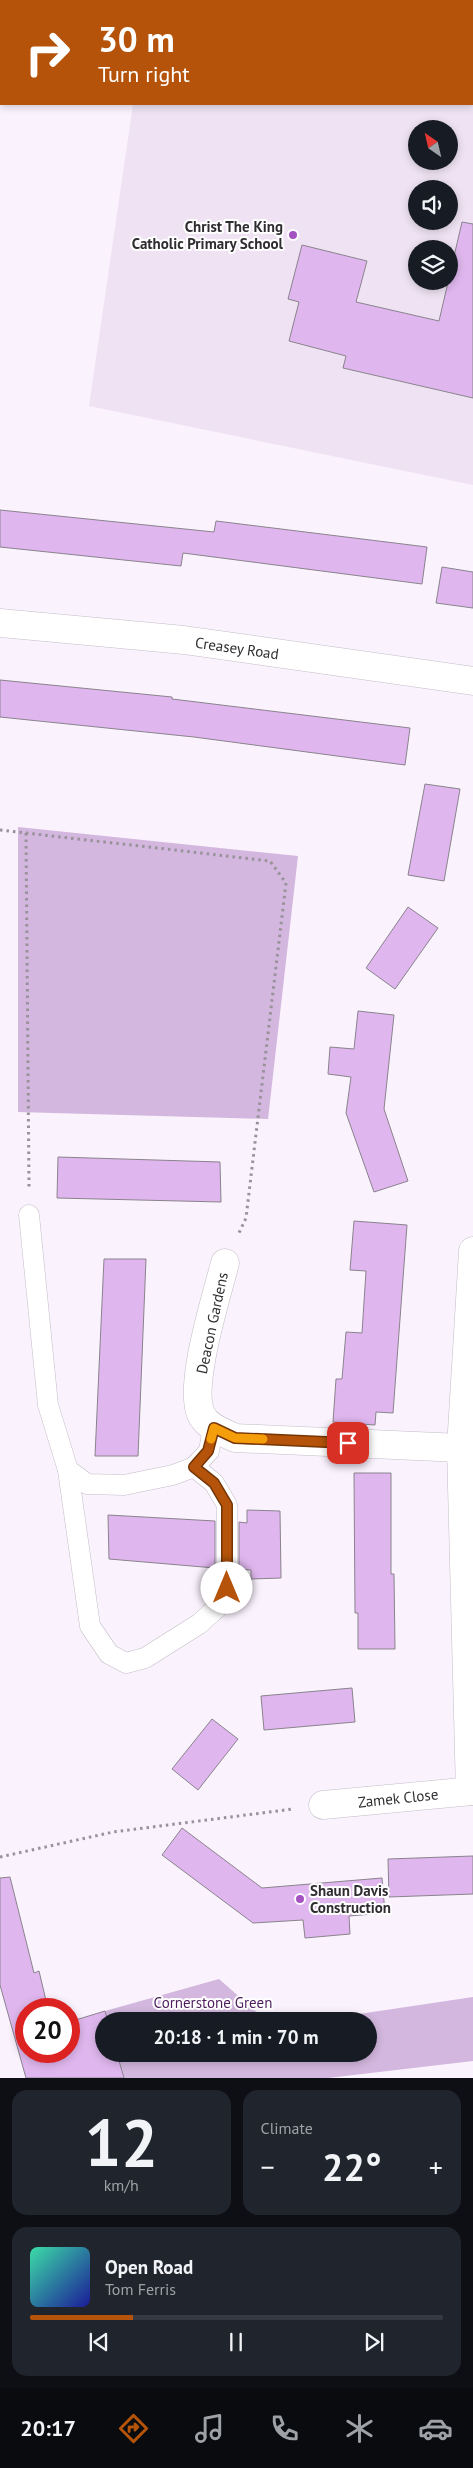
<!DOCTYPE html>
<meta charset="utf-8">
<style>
:root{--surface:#171b24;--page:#20242c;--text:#f1f3f6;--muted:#9ea1a6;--line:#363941;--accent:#b45309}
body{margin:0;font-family:"PT Sans",sans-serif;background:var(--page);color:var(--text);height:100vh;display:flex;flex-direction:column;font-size:19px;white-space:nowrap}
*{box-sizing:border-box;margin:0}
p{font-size:16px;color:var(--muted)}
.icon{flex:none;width:28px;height:28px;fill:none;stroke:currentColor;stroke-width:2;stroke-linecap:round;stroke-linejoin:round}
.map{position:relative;height:2078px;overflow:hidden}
.side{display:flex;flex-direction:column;gap:12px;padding:12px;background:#0d0f14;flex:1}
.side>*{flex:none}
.top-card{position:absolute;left:0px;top:0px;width:474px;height:105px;box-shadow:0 2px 8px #0003;background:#b45309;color:#fff;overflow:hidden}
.needle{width:32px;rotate:326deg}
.fabs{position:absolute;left:408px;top:120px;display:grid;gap:10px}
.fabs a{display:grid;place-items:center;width:50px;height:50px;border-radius:50%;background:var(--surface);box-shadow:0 2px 8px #0003;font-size:25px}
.speed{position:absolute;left:15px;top:1998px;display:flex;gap:10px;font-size:25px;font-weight:700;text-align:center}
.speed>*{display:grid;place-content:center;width:65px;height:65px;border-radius:50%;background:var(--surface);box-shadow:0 2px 8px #0003;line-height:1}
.speed .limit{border:8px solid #d22;background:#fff;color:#111}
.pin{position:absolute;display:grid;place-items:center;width:42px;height:42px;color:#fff;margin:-21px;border-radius:10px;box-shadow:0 2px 8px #0006}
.me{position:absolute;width:55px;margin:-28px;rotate:0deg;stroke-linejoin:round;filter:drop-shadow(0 0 4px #0008)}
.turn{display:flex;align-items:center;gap:18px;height:105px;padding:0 15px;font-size:22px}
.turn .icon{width:65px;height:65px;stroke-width:2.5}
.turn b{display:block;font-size:35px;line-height:42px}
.big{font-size:38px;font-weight:600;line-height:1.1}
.side .card{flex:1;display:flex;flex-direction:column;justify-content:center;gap:8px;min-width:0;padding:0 18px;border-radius:15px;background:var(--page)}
.side .dial{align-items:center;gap:0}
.dial b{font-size:65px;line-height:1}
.song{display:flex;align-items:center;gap:15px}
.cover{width:60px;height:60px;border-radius:8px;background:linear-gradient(135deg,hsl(160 70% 55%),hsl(240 70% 35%))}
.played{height:5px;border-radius:2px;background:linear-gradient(90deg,var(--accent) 25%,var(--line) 25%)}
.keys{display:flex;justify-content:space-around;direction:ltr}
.heat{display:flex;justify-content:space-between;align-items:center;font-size:28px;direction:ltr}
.side .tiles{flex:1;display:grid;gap:12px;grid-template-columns:1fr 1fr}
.card:last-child{grid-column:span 2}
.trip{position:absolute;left:95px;top:2012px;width:282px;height:50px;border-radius:25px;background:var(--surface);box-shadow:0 2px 8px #0003;font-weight:600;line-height:50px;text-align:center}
.tabs{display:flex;height:80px;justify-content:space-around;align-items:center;background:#090b0e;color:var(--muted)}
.tabs .icon{width:35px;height:35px}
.tabs .on{color:var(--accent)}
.tabs b{font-size:22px;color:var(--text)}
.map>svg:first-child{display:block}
.built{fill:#efe3f3;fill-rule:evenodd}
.green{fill:#d3b7de}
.building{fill:#dfb7ee;stroke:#8a838d}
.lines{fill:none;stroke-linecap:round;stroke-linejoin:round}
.service-casing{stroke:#c4bdc7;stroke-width:21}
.minor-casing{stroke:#c4bdc7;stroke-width:29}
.path{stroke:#98929a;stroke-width:3;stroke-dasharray:2.5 4;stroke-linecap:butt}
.service{stroke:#fff;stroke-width:20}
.minor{stroke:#fff;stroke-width:28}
.route-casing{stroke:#753606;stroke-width:12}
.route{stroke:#b45309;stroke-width:9}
.slow{stroke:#f59e0b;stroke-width:9}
.poi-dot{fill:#a452c2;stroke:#fff;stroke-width:2}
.labels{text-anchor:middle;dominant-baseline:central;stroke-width:4;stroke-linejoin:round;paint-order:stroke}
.poi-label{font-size:15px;font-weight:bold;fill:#302d31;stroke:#fff;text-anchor:end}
.street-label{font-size:15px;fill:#302d31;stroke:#fff}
.park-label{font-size:15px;fill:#4d1d5d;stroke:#fff}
</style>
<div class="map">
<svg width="473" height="2078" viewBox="0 0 473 2078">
<rect width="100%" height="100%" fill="#faf2fd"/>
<path class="built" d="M147 0H473V485L89 406 133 104H472V1ZM416 129H449V161H416ZM416 189H449V221H416ZM416 249H449V281H416Z"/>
<g class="green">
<polygon points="18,827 298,856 268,1119 18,1112"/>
<polygon points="219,1979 267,2021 108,2021 105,2011"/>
<polygon points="473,1997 473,2061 328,2078 124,2078 117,2054 369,2054 369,2021 312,2021"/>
</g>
<g class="building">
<polygon points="462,222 473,224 473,398 343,368 346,356 289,341 299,302 288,299 302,245 367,261 356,302 439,321"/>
<polygon points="0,510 214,532 216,521 427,547 422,584 183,553 181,566 0,547"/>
<polygon points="442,567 473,572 473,608 436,603"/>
<polygon points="0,680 172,697 172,699 410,728 405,765 194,737 0,717"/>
<polygon points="425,784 460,789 444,881 408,875"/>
<polygon points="408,907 438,928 395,989 366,968"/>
<polygon points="358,1011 394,1015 384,1109 408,1181 374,1192 346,1113 351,1077 328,1074 330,1047 354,1049"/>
<polygon points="58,1157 220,1162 221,1202 57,1198"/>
<polygon points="354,1221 407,1225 393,1413 376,1412 375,1425 333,1422 336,1379 342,1379 346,1332 362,1333 366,1271 350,1270"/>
<polygon points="104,1259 146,1259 138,1456 95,1456"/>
<polygon points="354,1473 391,1473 391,1574 394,1574 395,1649 358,1649 358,1613 355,1613"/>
<polygon points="247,1510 280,1511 281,1578 251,1579 251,1570 239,1569 239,1522 247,1523"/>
<polygon points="108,1515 215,1521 215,1568 109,1559"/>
<polygon points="352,1688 355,1722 264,1730 261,1696"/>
<polygon points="212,1719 238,1739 198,1790 172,1769"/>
<polygon points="182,1828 262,1888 382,1878 385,1913 349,1916 350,1934 305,1938 303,1920 253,1923 162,1855"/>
<polygon points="473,1856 473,1894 389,1897 388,1859"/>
<polygon points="10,1877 34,1973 39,1971 48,2009 26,2009 26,2051 69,2051 69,2022 105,2011 108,2021 104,2021 104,2054 117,2054 124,2078 26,2078 0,1985 0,1878"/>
</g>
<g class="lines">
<g class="service-casing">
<g id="service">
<polyline points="29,1215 48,1405 68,1470 87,1484 124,1485 173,1475 194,1467 209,1451 213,1428"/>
<polyline points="68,1470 90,1626 109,1654 126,1663 145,1658 199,1624 218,1607 227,1588 227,1505 214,1483 194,1467"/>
</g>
</g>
<g class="minor-casing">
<g id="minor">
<polyline points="0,623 184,640 473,681"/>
<path d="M225 1263C217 1295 188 1385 201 1414 207 1427 223 1432 235 1438L461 1448"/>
<polyline points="470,1791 461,1448 473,1251"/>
<polyline points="323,1805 473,1791"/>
</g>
</g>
<g class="path">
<polyline points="0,830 270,861 286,883 246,1218 238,1235"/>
<polyline points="26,833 29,1187"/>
<polyline points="0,1857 113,1832 293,1809"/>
</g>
<use href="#service" class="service"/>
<use href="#minor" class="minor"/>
</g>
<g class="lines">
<g class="route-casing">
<polyline id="route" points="227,1588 227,1505 214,1483 194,1467 208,1451 214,1428 235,1438 348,1443"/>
</g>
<use href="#route" class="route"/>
<polyline class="slow" points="211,1439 214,1428 235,1438 263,1439"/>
</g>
<g class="poi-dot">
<circle cx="293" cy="235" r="5"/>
<circle cx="300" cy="1899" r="5"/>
</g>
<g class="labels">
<g class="poi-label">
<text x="283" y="226">Christ The King<tspan x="283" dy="17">Catholic Primary School</tspan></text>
<text x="310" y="1890" text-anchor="start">Shaun Davis<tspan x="310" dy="17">Construction</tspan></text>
</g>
<g class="street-label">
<text transform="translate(237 648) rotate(8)">Creasey Road</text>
<text transform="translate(212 1323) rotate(-78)">Deacon Gardens</text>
<text transform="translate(398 1798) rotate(-6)">Zamek Close</text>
</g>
<g class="park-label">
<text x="213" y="2002">Cornerstone Green</text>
</g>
</g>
</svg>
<div class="fabs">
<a><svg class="needle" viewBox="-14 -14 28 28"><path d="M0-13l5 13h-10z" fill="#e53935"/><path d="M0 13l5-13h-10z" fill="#9ea1a6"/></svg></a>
<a><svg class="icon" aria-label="sound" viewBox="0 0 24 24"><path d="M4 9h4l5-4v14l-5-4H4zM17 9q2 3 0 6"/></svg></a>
<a><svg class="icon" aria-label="layers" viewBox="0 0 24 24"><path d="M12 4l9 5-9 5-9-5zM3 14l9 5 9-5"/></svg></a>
</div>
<div class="speed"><div class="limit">20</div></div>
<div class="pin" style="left:348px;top:1443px;background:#d93025"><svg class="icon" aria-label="arrive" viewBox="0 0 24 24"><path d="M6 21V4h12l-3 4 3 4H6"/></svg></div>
<svg class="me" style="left:227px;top:1588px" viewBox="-20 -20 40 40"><circle r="19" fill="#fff"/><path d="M0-13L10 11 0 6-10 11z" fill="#b45309"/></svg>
<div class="trip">20:18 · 1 min · 70 m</div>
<div class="top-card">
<div class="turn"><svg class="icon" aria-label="right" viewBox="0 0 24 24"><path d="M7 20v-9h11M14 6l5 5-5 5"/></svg><div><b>30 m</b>Turn right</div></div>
</div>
</div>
<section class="side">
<div class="tiles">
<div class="card dial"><b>12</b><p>km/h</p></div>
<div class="card"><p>Climate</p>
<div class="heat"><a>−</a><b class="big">22°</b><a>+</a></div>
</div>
<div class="card">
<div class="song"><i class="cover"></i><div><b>Open Road</b><p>Tom Ferris</p></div></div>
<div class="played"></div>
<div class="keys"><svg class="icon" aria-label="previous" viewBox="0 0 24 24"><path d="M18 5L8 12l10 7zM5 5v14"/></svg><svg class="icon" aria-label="pause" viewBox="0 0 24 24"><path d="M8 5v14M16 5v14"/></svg><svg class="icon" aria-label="next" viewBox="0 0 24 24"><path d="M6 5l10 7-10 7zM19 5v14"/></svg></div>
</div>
</div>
</section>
<nav class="tabs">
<b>20:17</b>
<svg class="icon on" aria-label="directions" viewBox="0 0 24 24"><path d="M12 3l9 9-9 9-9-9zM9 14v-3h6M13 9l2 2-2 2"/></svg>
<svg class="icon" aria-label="music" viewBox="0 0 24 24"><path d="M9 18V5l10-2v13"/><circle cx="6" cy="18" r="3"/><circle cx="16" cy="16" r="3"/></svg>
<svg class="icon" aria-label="phone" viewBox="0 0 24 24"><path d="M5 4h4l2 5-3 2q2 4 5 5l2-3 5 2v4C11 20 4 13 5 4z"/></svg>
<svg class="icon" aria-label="climate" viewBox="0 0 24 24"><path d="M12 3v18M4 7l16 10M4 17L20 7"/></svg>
<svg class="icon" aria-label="car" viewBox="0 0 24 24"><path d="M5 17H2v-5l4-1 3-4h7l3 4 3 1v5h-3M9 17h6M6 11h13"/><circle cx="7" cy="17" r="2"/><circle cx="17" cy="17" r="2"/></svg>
</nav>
